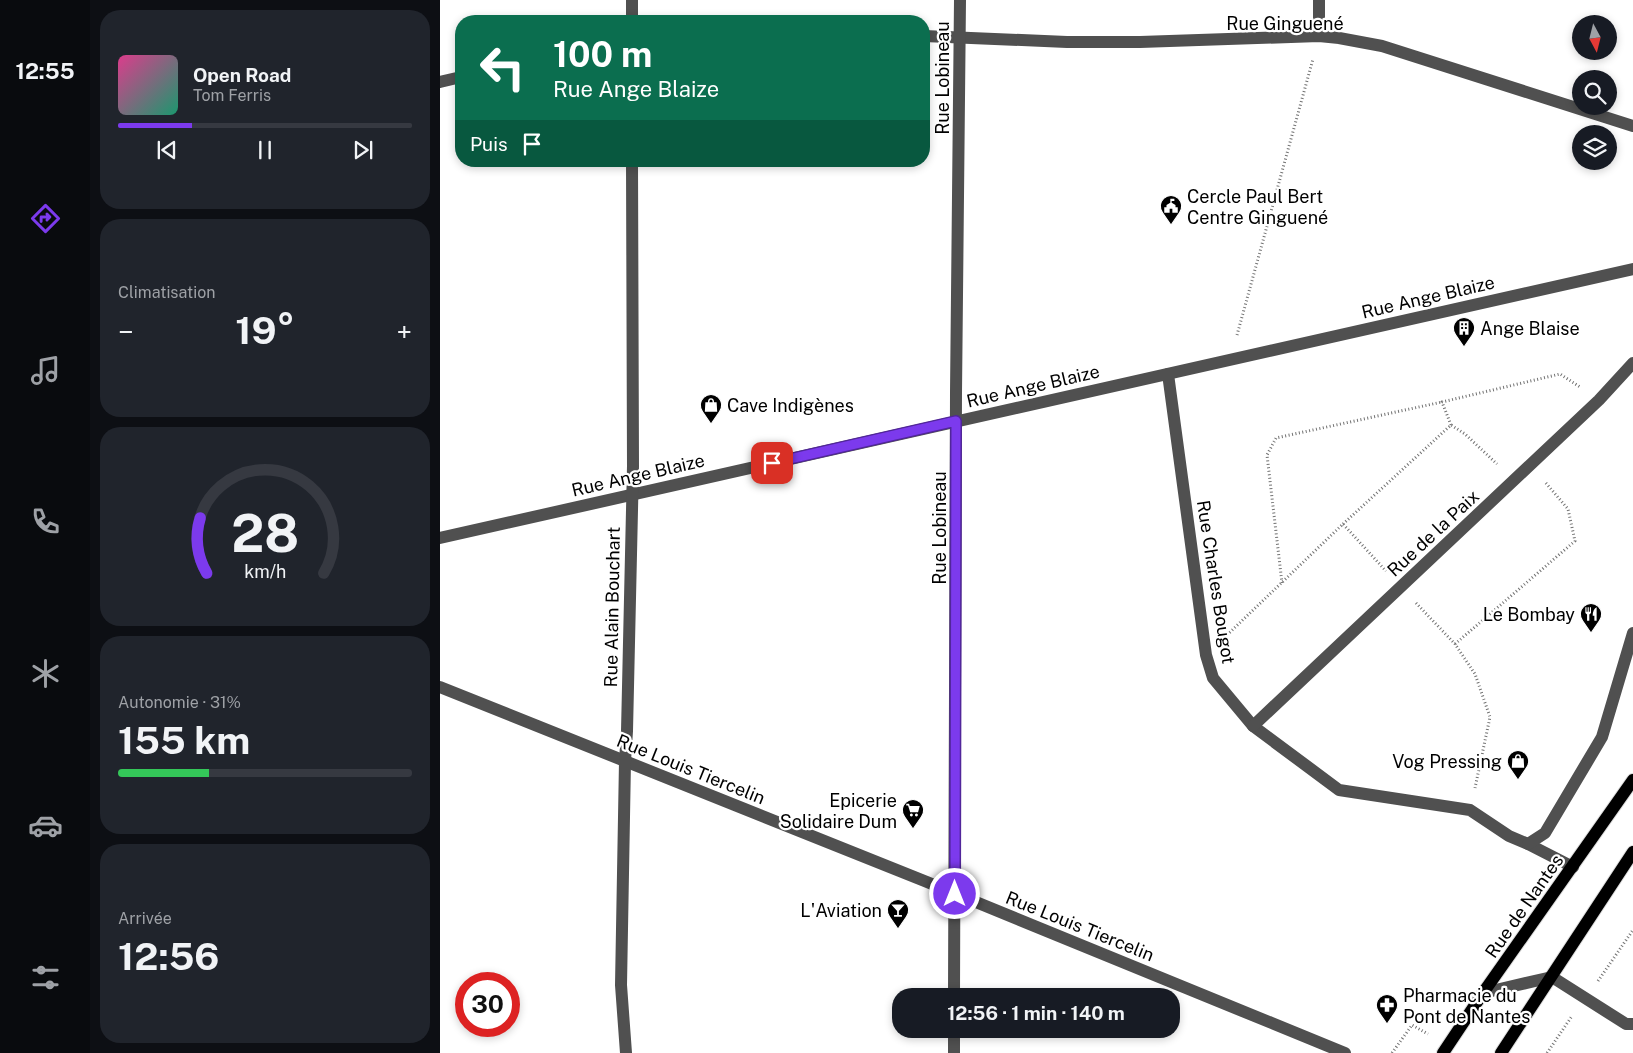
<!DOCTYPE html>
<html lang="fr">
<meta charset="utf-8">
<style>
:root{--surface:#171b24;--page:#20242c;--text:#f1f3f6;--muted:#9ea1a6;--line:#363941;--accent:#7c3aed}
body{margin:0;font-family:"Public Sans",sans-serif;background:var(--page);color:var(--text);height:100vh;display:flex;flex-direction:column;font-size:19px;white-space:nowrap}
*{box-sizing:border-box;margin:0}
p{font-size:16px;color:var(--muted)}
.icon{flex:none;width:28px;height:28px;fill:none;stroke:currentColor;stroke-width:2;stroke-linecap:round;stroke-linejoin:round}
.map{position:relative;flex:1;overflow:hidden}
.side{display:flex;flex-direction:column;gap:10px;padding:10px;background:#0d0f14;width:350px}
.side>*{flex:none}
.guide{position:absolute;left:15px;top:15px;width:475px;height:152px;border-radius:20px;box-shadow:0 2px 8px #0003;background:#0b6e4f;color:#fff;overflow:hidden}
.needle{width:32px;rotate:173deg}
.buttons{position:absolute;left:1132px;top:15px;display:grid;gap:10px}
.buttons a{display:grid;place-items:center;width:45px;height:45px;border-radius:50%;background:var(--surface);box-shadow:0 2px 8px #0003;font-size:25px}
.speed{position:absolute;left:15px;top:972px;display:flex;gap:10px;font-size:25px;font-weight:700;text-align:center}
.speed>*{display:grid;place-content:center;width:65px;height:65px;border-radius:50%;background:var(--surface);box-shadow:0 2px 8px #0003;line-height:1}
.speed .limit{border:8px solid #d22;background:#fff;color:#111}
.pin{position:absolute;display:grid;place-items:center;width:42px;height:42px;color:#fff;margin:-21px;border-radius:10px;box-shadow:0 2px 8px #0006}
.me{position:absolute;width:55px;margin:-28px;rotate:0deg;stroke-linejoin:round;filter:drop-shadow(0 0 4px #0008)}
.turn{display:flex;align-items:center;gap:18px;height:105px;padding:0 15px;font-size:22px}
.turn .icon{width:65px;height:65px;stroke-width:2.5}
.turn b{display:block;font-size:35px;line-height:42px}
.then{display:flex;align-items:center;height:48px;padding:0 15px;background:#0003;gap:10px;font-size:19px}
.big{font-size:38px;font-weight:700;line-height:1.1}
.side .tile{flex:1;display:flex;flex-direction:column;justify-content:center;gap:8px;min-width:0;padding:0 18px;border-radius:20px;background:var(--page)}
.side .dial{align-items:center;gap:0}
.dial svg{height:130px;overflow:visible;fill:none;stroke:var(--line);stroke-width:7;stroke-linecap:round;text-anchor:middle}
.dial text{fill:var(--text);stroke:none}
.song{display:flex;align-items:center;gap:15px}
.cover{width:60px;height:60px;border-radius:8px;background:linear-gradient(135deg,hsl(330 70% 55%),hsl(160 70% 35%))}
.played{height:5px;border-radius:2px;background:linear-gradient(90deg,var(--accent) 25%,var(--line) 25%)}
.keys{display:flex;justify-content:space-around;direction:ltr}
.heat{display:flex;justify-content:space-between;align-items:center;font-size:28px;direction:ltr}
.charge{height:8px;border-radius:4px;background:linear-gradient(90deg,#34c759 31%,var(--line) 0)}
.trip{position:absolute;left:452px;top:988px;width:288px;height:50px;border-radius:20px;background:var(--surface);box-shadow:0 2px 8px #0003;font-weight:700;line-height:50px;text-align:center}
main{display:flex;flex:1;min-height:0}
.tab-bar{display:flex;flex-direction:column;width:90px;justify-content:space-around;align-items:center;background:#090b0e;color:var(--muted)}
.tab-bar .icon{width:35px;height:35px}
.tab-bar .on{color:var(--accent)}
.tab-bar b{font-size:22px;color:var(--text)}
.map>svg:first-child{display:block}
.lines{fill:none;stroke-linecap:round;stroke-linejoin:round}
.major-casing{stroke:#dbdbdb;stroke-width:14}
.path{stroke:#727272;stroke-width:3;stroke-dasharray:1 2.5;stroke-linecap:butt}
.minor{stroke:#505050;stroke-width:12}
.major{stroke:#000;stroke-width:12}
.route-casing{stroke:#51269a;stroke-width:12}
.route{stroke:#7c3aed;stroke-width:9}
.labels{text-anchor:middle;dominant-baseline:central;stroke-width:4.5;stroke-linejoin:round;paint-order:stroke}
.street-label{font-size:18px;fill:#000;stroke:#fff}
.poi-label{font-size:18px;fill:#000;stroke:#fff;text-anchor:start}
</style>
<main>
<nav class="tab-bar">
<b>12:55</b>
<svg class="icon on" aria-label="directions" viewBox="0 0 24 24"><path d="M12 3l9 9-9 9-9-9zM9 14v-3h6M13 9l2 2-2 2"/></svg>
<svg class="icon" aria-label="music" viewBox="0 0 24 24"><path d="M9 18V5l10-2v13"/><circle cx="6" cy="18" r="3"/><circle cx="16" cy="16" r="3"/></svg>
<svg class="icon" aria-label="phone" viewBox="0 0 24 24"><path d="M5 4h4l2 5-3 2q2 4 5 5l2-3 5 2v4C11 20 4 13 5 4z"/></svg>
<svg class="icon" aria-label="climate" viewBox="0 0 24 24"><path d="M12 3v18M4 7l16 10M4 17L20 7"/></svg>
<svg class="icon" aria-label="car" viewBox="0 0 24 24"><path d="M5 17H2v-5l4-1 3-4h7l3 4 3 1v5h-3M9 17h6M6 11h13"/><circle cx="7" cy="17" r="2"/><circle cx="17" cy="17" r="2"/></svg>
<svg class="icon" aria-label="filters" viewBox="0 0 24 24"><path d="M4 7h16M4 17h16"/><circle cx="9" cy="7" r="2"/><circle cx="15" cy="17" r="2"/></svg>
</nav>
<section class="side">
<div class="tile">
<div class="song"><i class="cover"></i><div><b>Open Road</b><p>Tom Ferris</p></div></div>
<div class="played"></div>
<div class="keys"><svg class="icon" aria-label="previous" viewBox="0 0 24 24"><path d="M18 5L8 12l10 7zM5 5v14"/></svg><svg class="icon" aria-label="pause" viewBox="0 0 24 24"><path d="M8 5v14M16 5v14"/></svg><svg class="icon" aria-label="next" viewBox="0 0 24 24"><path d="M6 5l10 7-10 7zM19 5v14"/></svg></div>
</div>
<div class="tile"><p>Climatisation</p>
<div class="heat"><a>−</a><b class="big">19°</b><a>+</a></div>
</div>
<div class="tile dial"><svg viewBox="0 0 100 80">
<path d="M14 69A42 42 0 1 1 86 69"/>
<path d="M14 69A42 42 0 0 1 10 35" stroke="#7c3aed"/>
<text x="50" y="56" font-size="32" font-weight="700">28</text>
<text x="50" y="72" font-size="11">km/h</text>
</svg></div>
<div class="tile"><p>Autonomie · 31%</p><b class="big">155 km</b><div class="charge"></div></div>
<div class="tile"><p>Arrivée</p><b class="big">12:56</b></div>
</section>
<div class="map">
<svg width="1193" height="1053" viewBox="0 0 1193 1053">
<rect width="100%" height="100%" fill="#fff"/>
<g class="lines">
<g class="major-casing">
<g id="major">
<polyline points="1003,1053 1043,993 1193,780"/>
<polyline points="1061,1053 1193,852"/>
</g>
</g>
<g class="path">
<polyline points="797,335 873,59"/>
<polyline points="1011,425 1002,402 1120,374 1140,387"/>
<polyline points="903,524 1011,425 1025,434 1057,464"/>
<polyline points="842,583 827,455 836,438 1002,402"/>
<polyline points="976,603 1015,644 1035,674 1050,717 1035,788"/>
<polyline points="787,635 903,524 946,571"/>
<polyline points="1015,644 1135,541 1128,509 1105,482"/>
<polyline points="1158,981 1193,930"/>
<polyline points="952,1053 972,1025 988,1034"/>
<polyline points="1107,1053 1132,1016"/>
</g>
<g class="minor">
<polyline points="192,21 192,0"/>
<polyline points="484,36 627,42 700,42 879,36 899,38 942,46 1193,126"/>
<polyline points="879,36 879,0"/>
<polyline points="0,82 21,77"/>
<polyline points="728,374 766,655 773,678 813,726 899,790 1030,810 1069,836 1088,844 1133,867"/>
<polyline points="0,538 1193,269"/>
<polyline points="0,687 487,882 905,1053"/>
<polyline points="813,726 1159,400 1193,363"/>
<polyline points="1088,844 1105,833 1162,737 1193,633"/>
<polyline points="1043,993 1112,977 1186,1024 1193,1024"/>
<polyline points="514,996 516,393 520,0"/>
<polyline points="186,1053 181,985 185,761 187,731 193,466 192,161"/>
<polyline points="514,1053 514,1029"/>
</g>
<use href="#major" class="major"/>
</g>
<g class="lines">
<g class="route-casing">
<polyline id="route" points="332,463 516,421 515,894"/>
</g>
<use href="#route" class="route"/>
</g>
<defs>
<g id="civic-pin" transform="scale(1.125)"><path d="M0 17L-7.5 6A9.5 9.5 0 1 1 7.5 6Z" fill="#000" stroke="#fff"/><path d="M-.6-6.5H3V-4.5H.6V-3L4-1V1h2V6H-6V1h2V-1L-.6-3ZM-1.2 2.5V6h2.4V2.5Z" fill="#fff"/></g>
<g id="building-pin" transform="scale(1.125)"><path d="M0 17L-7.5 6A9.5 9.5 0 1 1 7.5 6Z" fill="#000" stroke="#fff"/><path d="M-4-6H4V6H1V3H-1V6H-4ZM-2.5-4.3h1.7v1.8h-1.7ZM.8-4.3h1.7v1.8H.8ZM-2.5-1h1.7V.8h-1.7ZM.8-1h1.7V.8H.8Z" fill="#fff"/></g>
<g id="shop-pin" transform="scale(1.125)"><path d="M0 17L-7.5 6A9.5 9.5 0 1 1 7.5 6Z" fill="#000" stroke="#fff"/><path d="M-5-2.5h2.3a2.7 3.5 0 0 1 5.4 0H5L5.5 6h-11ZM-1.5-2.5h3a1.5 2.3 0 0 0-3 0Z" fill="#fff"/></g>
<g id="restaurant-pin" transform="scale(1.125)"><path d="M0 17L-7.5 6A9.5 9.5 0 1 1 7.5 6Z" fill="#000" stroke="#fff"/><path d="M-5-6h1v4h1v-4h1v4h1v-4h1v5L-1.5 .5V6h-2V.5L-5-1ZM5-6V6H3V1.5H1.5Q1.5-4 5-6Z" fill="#fff"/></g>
<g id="supermarket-pin" transform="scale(1.125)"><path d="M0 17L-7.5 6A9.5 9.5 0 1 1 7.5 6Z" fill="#000" stroke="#fff"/><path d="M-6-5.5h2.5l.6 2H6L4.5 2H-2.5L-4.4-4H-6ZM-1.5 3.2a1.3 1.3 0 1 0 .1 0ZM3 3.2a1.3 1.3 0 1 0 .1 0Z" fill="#fff"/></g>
<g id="bar-pin" transform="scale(1.125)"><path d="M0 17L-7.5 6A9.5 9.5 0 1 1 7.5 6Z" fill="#000" stroke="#fff"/><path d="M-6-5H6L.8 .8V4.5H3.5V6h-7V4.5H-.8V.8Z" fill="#fff"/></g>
<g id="pharmacy-pin" transform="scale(1.125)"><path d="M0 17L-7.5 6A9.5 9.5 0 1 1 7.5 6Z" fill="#000" stroke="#fff"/><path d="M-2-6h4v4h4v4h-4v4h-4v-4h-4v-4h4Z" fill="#fff"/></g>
</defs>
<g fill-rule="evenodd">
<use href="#civic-pin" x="731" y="206"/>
<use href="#building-pin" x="1024" y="328"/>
<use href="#shop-pin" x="271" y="405"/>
<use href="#restaurant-pin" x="1151" y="614"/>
<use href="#shop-pin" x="1078" y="761"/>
<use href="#supermarket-pin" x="473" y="810"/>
<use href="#bar-pin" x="458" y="910"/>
<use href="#pharmacy-pin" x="947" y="1005"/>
</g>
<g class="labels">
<g class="street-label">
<text x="845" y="23">Rue Ginguené</text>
<text transform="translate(502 78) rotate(-90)">Rue Lobineau</text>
<text transform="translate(988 297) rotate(-13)">Rue Ange Blaize</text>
<text transform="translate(593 386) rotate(-13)">Rue Ange Blaize</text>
<text transform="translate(198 475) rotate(-13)">Rue Ange Blaize</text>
<text transform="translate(499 528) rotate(-90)">Rue Lobineau</text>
<text transform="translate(993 533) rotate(-43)">Rue de la Paix</text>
<text transform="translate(776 582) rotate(81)">Rue Charles Bougot</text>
<text transform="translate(172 607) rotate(-89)">Rue Alain Bouchart</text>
<text transform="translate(251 769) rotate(22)">Rue Louis Tiercelin</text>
<text transform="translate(1084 906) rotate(-55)">Rue de Nantes</text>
<text transform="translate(640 926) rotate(22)">Rue Louis Tiercelin</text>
</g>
<g class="poi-label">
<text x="747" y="196">Cercle Paul Bert<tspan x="747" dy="21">Centre Ginguené</tspan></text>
<text x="1040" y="328">Ange Blaise</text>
<text x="287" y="405">Cave Indigènes</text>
<text x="1135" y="614" text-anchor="end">Le Bombay</text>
<text x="1062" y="761" text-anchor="end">Vog Pressing</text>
<text x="457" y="800" text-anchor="end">Epicerie<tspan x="457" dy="21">Solidaire Dum</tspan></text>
<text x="442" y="910" text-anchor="end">L'Aviation</text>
<text x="963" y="995">Pharmacie du<tspan x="963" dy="21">Pont de Nantes</tspan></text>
</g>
</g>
</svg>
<div class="buttons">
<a><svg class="needle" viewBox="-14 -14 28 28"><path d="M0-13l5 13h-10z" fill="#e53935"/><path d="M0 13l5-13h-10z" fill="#9ea1a6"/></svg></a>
<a><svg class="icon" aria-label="search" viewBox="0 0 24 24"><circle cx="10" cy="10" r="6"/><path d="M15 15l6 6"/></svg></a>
<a><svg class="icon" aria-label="layers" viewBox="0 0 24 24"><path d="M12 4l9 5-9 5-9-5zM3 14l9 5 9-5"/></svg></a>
</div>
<div class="speed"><div class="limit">30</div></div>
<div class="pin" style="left:332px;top:463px;background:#d93025"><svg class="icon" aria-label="arrive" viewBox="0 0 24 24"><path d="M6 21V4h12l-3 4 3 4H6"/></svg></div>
<svg class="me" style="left:515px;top:894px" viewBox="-20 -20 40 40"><circle r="17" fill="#7c3aed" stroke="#fff" stroke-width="3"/><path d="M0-11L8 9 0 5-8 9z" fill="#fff"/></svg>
<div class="trip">12:56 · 1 min · 140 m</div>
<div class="guide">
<div class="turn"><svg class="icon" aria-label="left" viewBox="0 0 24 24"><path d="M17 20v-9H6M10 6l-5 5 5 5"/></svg><div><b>100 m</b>Rue Ange Blaize</div></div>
<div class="then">Puis<svg class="icon" aria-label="arrive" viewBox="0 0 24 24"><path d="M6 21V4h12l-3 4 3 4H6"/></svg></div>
</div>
</div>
</main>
